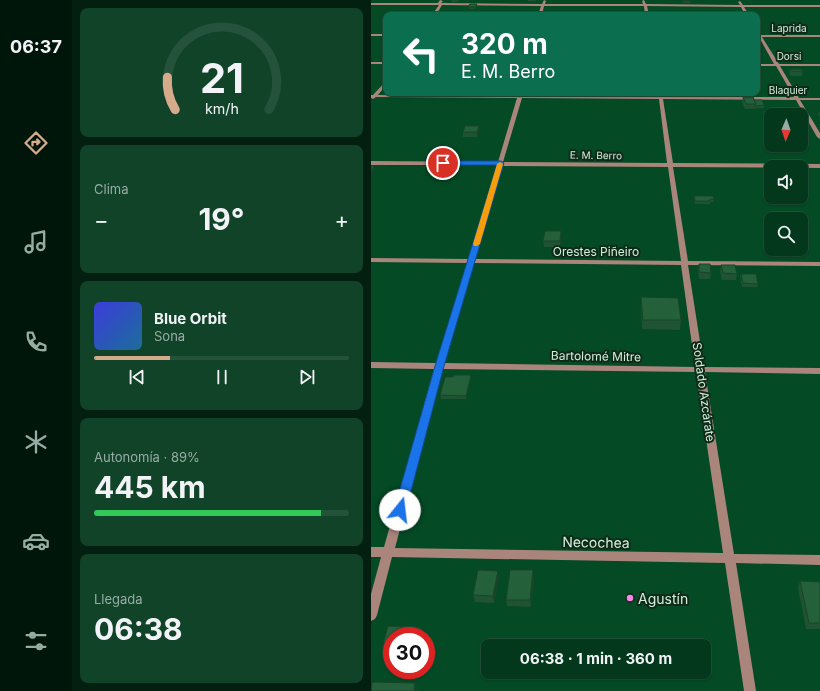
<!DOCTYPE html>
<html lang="es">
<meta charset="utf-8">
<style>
:root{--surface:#03381c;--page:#114329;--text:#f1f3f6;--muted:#97aca3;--line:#24523b;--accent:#d6ab8b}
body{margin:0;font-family:Inter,sans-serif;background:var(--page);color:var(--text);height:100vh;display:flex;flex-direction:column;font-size:15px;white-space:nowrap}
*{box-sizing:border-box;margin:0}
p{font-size:13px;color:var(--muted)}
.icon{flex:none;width:22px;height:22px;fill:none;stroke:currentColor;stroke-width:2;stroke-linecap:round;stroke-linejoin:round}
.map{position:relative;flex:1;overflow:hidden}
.details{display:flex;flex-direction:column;gap:8px;padding:8px;background:#021f0f;width:299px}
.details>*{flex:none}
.top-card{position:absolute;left:12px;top:12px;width:377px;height:84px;border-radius:8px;box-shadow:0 1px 3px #0004,0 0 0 1px var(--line);background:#0b6e4f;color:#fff;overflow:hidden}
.needle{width:26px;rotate:182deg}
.buttons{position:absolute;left:393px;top:108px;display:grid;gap:8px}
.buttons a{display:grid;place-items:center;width:44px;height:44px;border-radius:8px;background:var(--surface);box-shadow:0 1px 3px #0004,0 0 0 1px var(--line);font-size:20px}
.speed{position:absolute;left:12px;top:627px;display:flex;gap:8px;font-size:20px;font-weight:700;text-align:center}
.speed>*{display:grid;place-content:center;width:52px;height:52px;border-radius:50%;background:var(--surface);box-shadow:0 1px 3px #0004,0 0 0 1px var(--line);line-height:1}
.speed .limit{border:6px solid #d22;background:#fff;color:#111}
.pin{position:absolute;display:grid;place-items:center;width:34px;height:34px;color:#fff;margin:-17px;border:2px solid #fff;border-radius:50%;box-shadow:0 1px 4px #0007}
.me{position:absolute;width:44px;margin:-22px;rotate:16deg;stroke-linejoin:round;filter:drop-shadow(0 0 3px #0008)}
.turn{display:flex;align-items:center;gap:14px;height:84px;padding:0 12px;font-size:18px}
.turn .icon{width:52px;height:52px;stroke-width:2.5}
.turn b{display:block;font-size:28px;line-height:34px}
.big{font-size:30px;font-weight:700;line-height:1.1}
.details .tile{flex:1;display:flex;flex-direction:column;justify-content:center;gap:6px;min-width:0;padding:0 14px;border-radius:8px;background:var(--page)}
.details .dial{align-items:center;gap:0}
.dial svg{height:104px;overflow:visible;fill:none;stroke:var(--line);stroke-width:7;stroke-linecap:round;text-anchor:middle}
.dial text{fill:var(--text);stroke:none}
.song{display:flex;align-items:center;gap:12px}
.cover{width:48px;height:48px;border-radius:6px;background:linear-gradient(135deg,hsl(240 70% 55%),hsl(200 70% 35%))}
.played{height:4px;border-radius:2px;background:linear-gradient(90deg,var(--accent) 30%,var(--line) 30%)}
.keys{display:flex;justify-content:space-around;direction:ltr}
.heat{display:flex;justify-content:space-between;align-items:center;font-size:22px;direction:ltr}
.charge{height:6px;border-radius:3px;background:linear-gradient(90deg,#34c759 89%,var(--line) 0)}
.trip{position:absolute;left:110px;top:639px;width:230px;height:40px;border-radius:8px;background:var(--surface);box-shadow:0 1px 3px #0004,0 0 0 1px var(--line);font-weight:700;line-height:40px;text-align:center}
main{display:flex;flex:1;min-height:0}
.tabs{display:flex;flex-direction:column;width:72px;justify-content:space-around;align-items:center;background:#01160b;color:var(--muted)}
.tabs .icon{width:28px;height:28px}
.tabs .active{color:var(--accent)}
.tabs b{font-size:18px;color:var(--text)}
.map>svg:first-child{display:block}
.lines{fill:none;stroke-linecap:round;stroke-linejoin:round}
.minor{fill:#aa857c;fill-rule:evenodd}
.wall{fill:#1f5333}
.shaded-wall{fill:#194429}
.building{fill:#24613b;stroke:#194429}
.route{fill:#1a73e8;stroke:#114b97}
.slow{fill:#f59e0b}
.poi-dot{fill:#fa87e7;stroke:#102a19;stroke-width:1.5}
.labels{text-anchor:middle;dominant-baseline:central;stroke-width:4;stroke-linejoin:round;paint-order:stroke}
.far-street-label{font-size:10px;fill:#d1f0d9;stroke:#102a19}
.street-label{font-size:12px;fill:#d1f0d9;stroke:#102a19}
.near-street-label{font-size:14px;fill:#d1f0d9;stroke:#102a19}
.near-poi-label{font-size:14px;fill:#d1f0d9;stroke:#102a19;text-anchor:start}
</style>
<main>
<nav class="tabs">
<b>06:37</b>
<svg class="icon active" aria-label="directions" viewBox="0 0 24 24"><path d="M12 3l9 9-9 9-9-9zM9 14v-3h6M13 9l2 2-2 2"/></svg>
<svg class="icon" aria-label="music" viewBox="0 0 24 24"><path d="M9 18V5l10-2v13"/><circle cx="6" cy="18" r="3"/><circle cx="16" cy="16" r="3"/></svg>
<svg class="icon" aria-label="phone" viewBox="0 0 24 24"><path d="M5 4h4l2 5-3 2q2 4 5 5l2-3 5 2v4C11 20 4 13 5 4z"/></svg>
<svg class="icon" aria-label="climate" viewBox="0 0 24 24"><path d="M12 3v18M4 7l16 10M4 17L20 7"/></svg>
<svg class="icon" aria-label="car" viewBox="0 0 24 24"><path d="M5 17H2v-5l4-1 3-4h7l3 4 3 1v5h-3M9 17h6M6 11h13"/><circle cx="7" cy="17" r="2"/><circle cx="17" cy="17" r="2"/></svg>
<svg class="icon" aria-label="filters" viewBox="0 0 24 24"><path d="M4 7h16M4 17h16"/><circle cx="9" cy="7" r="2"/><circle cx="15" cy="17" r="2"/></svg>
</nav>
<section class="details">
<div class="tile dial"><svg viewBox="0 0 100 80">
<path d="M14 69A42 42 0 1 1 86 69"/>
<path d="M14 69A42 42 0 0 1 8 44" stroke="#d6ab8b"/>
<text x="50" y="56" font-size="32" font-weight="700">21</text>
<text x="50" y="72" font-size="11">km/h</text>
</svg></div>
<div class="tile"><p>Clima</p>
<div class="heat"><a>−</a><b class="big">19°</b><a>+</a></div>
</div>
<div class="tile">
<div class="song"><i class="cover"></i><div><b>Blue Orbit</b><p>Sona</p></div></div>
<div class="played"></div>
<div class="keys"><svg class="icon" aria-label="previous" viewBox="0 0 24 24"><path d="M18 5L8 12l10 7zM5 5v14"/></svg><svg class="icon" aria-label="pause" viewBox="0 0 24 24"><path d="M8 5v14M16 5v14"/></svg><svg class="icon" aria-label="next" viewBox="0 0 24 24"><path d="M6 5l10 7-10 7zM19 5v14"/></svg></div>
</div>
<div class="tile"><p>Autonomía · 89%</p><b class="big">445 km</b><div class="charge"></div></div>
<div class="tile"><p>Llegada</p><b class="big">06:38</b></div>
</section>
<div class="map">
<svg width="449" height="691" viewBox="0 0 449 691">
<rect width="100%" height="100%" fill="#044a25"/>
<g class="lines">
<g class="minor">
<polygon points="69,0 72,1 70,3 171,4 173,0 175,1 174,4 272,4 271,1 273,0 275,4 369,5 367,2 369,1 372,5 449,5 449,7 373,7 378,15 374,15 370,7 276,6 278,15 274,15 273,6 173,6 171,15 167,15 170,6 71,5 65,15 61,15 68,5 0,5 0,3 67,3"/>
<path d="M386 30 390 35H449V37H391L408 64H449V66H409L428 98H449V100H429L449 133V139L446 137 425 100 292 99 302 163 449 164V168L302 167 317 261 449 262V266L317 265 333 367 449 368V374L334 372 363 554 449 555V565L365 563 385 691H373L354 563 21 557 6 615 4 619 0 621V594L10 557H0V547H13L63 369 0 368V362L65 363 96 263 0 262V258L97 259 126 165H0V161L127 162 146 98 5 97 2 99 0 98V95H2L15 81V85L7 95 147 96 148 93H152L151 96 287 97V93H291L292 97H423L405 66H386V64H403L388 37H386ZM151 98 288 99 296 163 132 162ZM131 166 297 167 310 261 104 259ZM102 263 310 265 324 367 73 363ZM71 369 325 372 352 553 24 548Z"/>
<rect x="0" y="34" width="15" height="2"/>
<rect x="0" y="62" width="15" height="2"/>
</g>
</g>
<g class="wall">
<polygon points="80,0 88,0 87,2 81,2"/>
<polygon points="157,0 165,0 164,1 157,1"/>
<polygon points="311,0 319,0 319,3 312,3"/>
<polygon points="106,4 106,6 104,9 98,9 97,7"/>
<polygon points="419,69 432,71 431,76 420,76 418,74"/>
<polygon points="372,97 383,100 393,105 393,108 374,109 371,102"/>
<polygon points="448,112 449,112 449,118 447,114"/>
<polygon points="108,126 108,131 106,137 92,137 92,132"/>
<polygon points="323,196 343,199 342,202 339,202 339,204 324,204 323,199"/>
<polygon points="190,231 190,237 189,247 173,247 172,241"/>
<polygon points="328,264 340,273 339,279 328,279 327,270"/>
<polygon points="350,265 366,274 365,280 351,280 349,271"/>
<polygon points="370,274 387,284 386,287 371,287 369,277"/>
<polygon points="270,297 310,320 309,330 271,329 270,307"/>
<polygon points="100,378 95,399 70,399 69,395"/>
<polygon points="128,577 123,603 104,602 102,595"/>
<polygon points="163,577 160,607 136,606 135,600"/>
<polygon points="429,581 449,582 449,629 435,629 427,588"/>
<polygon points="17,626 50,628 52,634 51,636 21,636 21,654 13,654 11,648"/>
</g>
<g class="shaded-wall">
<polygon points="108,126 108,131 106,137 106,132"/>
<polygon points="3,166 4,169 0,175 0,171"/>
<polygon points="190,231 190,237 189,247 189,241"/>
<polygon points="100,375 100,378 95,399 95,396"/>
<polygon points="162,570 163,577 160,607 159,600"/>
<polygon points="127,571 128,577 123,603 122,596"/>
<polygon points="50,628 52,634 51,636 48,636"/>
<polygon points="44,683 47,689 46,691 43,691"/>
</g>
<g class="building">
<rect x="312" y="0" width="7" height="1"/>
<polygon points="99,4 106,4 104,7 97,7"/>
<polygon points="419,69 430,69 432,71 421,71"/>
<polygon points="372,97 382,97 385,104 375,104"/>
<polygon points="383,100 391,100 393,105 384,106 385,104"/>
<polygon points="94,126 108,126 106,132 92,132"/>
<polygon points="0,166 3,166 0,171"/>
<polygon points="323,196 342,196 343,199 339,199 339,201 324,201"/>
<polygon points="174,231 190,231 189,241 172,241"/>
<polygon points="328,264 339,264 340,273 328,272"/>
<polygon points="350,265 364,265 366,274 352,273"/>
<polygon points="370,274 385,274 387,284 372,283"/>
<polygon points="270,297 307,298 310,320 272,320"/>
<polygon points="83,375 100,375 95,396 69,395 74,377 82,377"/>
<polygon points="107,570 127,571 122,596 102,595"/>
<polygon points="139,570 162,570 159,600 135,600"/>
<polygon points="429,581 449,582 449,623 438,623"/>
<polygon points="17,626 50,628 48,636 21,636 21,648 11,648"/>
<polygon points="1,682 44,683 43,691 0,691"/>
</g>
<polygon class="route" points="130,161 133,163 73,366 35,510 33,513 29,514 25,513 23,510 64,366 126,165 72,165 69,163 72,161"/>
<polygon class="slow" points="129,162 132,164 109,244 106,246 103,246 102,244 126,164"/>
<circle class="poi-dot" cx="259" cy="598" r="4"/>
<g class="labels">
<g class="far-street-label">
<text x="418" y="28">Laprida</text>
<text x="418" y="56">Dorsi</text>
<text x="417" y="90">Blaquier</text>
<text transform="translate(225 155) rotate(1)">E. M. Berro</text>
</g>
<g class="street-label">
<text x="225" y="251">Orestes Piñeiro</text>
<text transform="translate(225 356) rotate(1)">Bartolomé Mitre</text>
<text transform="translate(333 392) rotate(82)">Soldado Azcárate</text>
</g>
<g class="near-street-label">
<text transform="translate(225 542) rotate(1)">Necochea</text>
</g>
<g class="near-poi-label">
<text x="267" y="598">Agustín</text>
</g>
</g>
</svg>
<div class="buttons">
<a><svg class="needle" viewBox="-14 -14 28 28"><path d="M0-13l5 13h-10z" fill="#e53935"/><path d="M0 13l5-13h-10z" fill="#97aca3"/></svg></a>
<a><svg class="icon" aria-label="sound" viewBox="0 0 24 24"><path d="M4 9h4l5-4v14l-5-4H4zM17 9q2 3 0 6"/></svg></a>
<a><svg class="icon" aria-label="search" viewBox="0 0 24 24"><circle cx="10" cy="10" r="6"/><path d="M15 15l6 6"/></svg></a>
</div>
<div class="speed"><div class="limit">30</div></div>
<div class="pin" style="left:72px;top:163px;background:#d93025"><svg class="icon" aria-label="arrive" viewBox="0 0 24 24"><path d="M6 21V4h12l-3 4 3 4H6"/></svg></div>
<svg class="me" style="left:29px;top:510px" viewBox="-20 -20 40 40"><circle r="19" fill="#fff"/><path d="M0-13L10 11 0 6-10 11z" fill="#1a73e8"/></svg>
<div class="trip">06:38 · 1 min · 360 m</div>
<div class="top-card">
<div class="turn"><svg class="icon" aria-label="left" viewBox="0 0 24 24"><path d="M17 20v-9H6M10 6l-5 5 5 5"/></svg><div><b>320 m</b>E. M. Berro</div></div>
</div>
</div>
</main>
